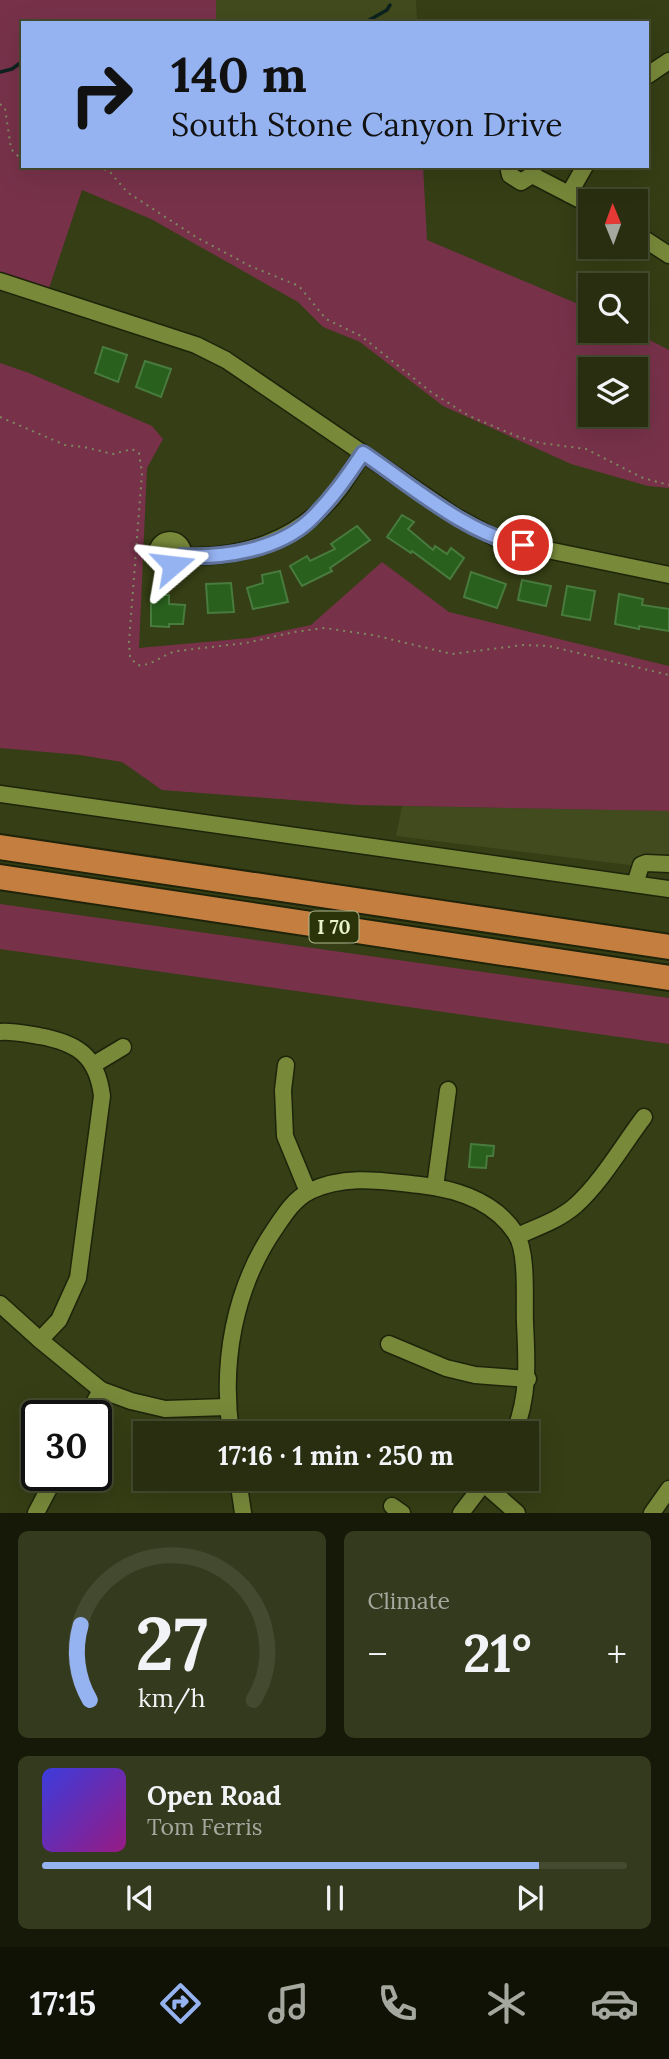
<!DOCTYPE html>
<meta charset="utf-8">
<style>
:root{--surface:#282e0f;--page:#343a1d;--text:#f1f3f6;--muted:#a5a89e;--line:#444a2f;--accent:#95b2f1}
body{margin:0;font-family:Lora,serif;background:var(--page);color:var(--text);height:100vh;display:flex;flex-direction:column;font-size:26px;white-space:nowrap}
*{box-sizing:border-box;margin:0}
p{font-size:23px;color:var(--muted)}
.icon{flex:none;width:38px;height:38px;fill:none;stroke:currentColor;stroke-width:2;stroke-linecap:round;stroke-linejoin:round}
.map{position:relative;height:1513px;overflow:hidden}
.side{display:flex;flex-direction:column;gap:18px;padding:18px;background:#161908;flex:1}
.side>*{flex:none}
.banner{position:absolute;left:21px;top:21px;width:628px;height:147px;border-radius:0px;box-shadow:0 7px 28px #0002,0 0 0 2px var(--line);background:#95b2f1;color:#111;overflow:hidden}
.needle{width:46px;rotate:359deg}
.tools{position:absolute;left:578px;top:189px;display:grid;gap:14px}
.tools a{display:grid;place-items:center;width:70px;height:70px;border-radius:0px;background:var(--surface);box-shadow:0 7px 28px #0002,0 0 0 2px var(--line);font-size:35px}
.speed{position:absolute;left:21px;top:1400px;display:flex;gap:14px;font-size:35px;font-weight:700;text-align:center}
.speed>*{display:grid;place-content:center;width:91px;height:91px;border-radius:50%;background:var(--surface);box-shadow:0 7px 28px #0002,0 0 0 2px var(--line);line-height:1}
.speed .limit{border:4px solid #111;border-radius:10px;background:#fff;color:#111}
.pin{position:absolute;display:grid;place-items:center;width:60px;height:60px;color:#fff;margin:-30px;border:4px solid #fff;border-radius:50%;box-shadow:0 2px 7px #0007}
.me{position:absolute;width:77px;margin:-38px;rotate:73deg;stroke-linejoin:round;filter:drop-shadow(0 0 5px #0008)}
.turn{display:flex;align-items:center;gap:24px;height:147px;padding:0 35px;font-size:32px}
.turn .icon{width:91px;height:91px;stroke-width:2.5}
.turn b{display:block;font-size:49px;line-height:60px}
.big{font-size:52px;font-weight:700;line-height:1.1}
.side .widget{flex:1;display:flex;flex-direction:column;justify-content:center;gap:10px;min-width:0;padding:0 24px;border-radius:10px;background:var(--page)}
.side .dial{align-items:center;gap:0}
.dial svg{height:182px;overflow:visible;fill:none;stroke:var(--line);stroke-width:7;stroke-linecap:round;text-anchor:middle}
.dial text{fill:var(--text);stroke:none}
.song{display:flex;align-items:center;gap:21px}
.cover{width:84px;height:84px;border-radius:10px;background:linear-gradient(135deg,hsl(240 70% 55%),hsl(310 70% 35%))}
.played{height:7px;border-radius:4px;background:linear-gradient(90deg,var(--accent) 85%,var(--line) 85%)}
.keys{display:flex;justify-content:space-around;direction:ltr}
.heat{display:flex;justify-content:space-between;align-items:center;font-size:38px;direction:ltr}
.side .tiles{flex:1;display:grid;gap:18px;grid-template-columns:1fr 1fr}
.widget:last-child{grid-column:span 2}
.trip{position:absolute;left:133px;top:1421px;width:406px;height:70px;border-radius:0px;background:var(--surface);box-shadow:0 7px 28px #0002,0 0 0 2px var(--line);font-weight:700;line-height:70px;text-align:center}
.tabs{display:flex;height:112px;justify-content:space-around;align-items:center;background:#101206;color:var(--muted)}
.tabs .icon{width:49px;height:49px}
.tabs .on{color:var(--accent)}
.tabs b{font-size:32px;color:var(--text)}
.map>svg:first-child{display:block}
.built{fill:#414b1d}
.green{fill:#77324a;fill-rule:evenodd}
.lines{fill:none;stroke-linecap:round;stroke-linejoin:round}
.stream{stroke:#0d221e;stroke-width:3.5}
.building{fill:#29601d;stroke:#487b3d;stroke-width:2}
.minor-casing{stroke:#1e230a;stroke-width:19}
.highway-casing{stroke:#1e230a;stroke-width:28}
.path{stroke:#7e885f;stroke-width:2;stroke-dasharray:2 5;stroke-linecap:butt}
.minor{stroke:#78893a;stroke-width:16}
.highway{stroke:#c47e40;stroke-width:24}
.route-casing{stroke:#61749d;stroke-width:18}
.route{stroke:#95b2f1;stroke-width:12}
.labels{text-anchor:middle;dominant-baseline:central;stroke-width:5;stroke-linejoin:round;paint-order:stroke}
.shield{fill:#2b3308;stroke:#afb990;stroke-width:2}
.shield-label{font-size:19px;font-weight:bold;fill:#e7f2cb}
</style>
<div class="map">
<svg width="669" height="1513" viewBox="0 0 669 1513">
<rect width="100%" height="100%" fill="#353e14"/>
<g class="built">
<polygon points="205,0 416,0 417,23 204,23"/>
<polygon points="402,806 669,811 669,870 396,836"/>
</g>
<g class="green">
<path d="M0 0H216V23H23V166H423L427 240 590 309V331H632L669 350V488L648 486 571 464 443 406 360 342 323 327 298 302 151 219 82 190 44 303 0 288ZM590 369H635V415H590Z"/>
<polygon points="0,363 29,373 152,426 163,439 147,468 139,648 249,638 311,625 382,562 449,612 669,666 669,811 357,805 162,790 122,762 80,755 0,748"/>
<polygon points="0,904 669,998 669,1044 0,949"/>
</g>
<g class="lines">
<g class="stream">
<polyline points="364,23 387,10 390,5"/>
<polyline points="0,72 12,69 23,61"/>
</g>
</g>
<g class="building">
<polygon points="103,347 127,355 118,382 95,373"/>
<polygon points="145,361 171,369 161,397 136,387"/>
<polygon points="402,515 414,522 408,529 433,550 435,546 447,554 451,548 464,558 450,579 412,551 411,553 387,537"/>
<polygon points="357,526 370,540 330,568 332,571 302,586 290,566 307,556 310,561 335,549 331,544"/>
<polygon points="280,571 288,602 253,609 247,588 263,583 262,575"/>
<polygon points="471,572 506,584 497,608 464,597"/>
<polygon points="522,580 551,586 546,606 518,600"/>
<polygon points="231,583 234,612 208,613 206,584"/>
<polygon points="567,586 595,591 590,620 562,615"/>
<polygon points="619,594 643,599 642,605 669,609 669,631 639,626 639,629 615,624"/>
<polygon points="151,595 169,595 169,604 185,605 183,624 169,624 169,627 151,626"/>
<polygon points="471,1144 494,1146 493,1156 487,1156 486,1168 469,1167"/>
</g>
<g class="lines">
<g class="minor-casing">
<g id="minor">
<polyline points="648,75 669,61"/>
<polyline points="508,166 510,175 521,182 532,175 533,166"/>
<polyline points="532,175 590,205"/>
<polyline points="569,194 585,166"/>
<polyline points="635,233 669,255"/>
<polyline points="0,281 196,345 226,360 455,516 499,540 669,575"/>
<circle cx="170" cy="553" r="13"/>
<path d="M182 556C241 559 299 540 336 493 346 481 354 466 363 453"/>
<polyline points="0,794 669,889"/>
<polyline points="635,884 641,865 646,863 669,864"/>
<path d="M0 1032C13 1031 26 1034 39 1036 78 1043 97 1056 102 1096L78 1278 59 1320 40 1340"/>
<polyline points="93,1065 123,1047"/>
<polyline points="286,1065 283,1090 285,1136 308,1192"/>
<polyline points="435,1187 448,1090"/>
<path d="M517 1236C538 1227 559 1220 576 1205 603 1180 622 1146 644 1117"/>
<polyline points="0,1304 40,1340 101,1390 131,1401 165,1409 227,1407"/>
<polyline points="389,1344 446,1368 475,1375 528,1379"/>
<polyline points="87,1416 101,1390"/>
<path d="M231 1433C221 1363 234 1289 274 1230 284 1215 294 1199 310 1191 346 1174 382 1181 420 1185 456 1189 495 1201 516 1234 528 1253 524 1300 525 1323 527 1362 529 1397 514 1433"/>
<polyline points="238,1479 243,1513"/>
<polyline points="484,1484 517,1513"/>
<polyline points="392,1506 402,1513"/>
<polyline points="36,1513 56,1475"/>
<polyline points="461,1513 487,1479"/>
<polyline points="652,1513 669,1489"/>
</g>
</g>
<g class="highway-casing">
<g id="highway">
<polyline points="0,847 669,947"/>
<polyline points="0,877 669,978"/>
</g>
</g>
<g class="path">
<polyline points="0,104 5,108 11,149 19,157 23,156"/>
<polyline points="98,166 110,172 127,192 196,237 250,266 299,286 326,319 361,336 431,392 469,416 519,437 540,443 586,449 643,478 669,485"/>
<path d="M0 417 65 445 84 447 113 454 132 449 139 453 142 473 129 642 130 657 137 665C151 667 163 654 177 651L246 643 294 632 325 628 373 635 452 654 524 645 549 646 669 675"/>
</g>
<use href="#minor" class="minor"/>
<use href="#highway" class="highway"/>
</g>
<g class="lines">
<g class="route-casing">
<path id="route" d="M173 565 177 564 182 556C224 558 278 550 310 520 331 500 347 477 363 453 411 485 466 534 523 545"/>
</g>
<use href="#route" class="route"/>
</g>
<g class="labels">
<rect class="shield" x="309.5" y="911.5" width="49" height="31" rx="5"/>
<g class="shield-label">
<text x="334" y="927">I 70</text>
</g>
</g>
</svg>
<div class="tools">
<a><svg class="needle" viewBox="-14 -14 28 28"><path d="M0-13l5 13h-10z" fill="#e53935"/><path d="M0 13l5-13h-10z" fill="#a5a89e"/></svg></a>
<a><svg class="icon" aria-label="search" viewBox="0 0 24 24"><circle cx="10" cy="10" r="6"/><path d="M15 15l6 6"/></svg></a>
<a><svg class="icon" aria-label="layers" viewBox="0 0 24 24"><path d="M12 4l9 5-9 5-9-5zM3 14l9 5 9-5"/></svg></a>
</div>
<div class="speed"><div class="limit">30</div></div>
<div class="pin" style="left:523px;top:545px;background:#d93025"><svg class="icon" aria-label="arrive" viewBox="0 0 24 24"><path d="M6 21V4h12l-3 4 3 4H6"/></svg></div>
<svg class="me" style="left:173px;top:565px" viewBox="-20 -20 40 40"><path d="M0-17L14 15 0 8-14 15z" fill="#95b2f1" stroke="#fff" stroke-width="4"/></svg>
<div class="trip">17:16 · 1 min · 250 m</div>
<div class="banner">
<div class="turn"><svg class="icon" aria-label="right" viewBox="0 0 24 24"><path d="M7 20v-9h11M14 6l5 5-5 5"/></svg><div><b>140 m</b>South Stone Canyon Drive</div></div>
</div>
</div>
<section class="side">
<div class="tiles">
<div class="widget dial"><svg viewBox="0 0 100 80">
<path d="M14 69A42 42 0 1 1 86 69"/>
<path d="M14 69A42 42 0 0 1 10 36" stroke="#95b2f1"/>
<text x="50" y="56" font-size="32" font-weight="700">27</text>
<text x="50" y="72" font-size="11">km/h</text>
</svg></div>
<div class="widget"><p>Climate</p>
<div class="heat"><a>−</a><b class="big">21°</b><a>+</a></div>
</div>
<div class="widget">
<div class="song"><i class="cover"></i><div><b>Open Road</b><p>Tom Ferris</p></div></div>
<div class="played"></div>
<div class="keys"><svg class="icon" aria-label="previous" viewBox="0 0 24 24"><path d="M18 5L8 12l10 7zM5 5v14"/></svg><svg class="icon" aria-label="pause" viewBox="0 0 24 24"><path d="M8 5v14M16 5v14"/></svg><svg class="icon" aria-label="next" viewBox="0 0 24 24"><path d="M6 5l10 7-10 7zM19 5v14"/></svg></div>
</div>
</div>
</section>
<nav class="tabs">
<b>17:15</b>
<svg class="icon on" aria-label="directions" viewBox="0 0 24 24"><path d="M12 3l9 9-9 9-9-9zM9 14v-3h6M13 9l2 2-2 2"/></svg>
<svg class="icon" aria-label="music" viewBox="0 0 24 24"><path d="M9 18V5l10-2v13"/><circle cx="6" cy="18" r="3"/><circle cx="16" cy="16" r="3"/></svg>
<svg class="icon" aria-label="phone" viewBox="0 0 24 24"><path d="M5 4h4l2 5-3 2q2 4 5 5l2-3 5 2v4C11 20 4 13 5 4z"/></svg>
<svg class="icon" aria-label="climate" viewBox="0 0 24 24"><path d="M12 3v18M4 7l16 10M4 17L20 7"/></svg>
<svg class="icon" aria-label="car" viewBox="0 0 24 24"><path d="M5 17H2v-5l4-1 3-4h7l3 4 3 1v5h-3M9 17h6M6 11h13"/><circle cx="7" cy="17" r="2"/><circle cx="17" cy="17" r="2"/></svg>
</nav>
